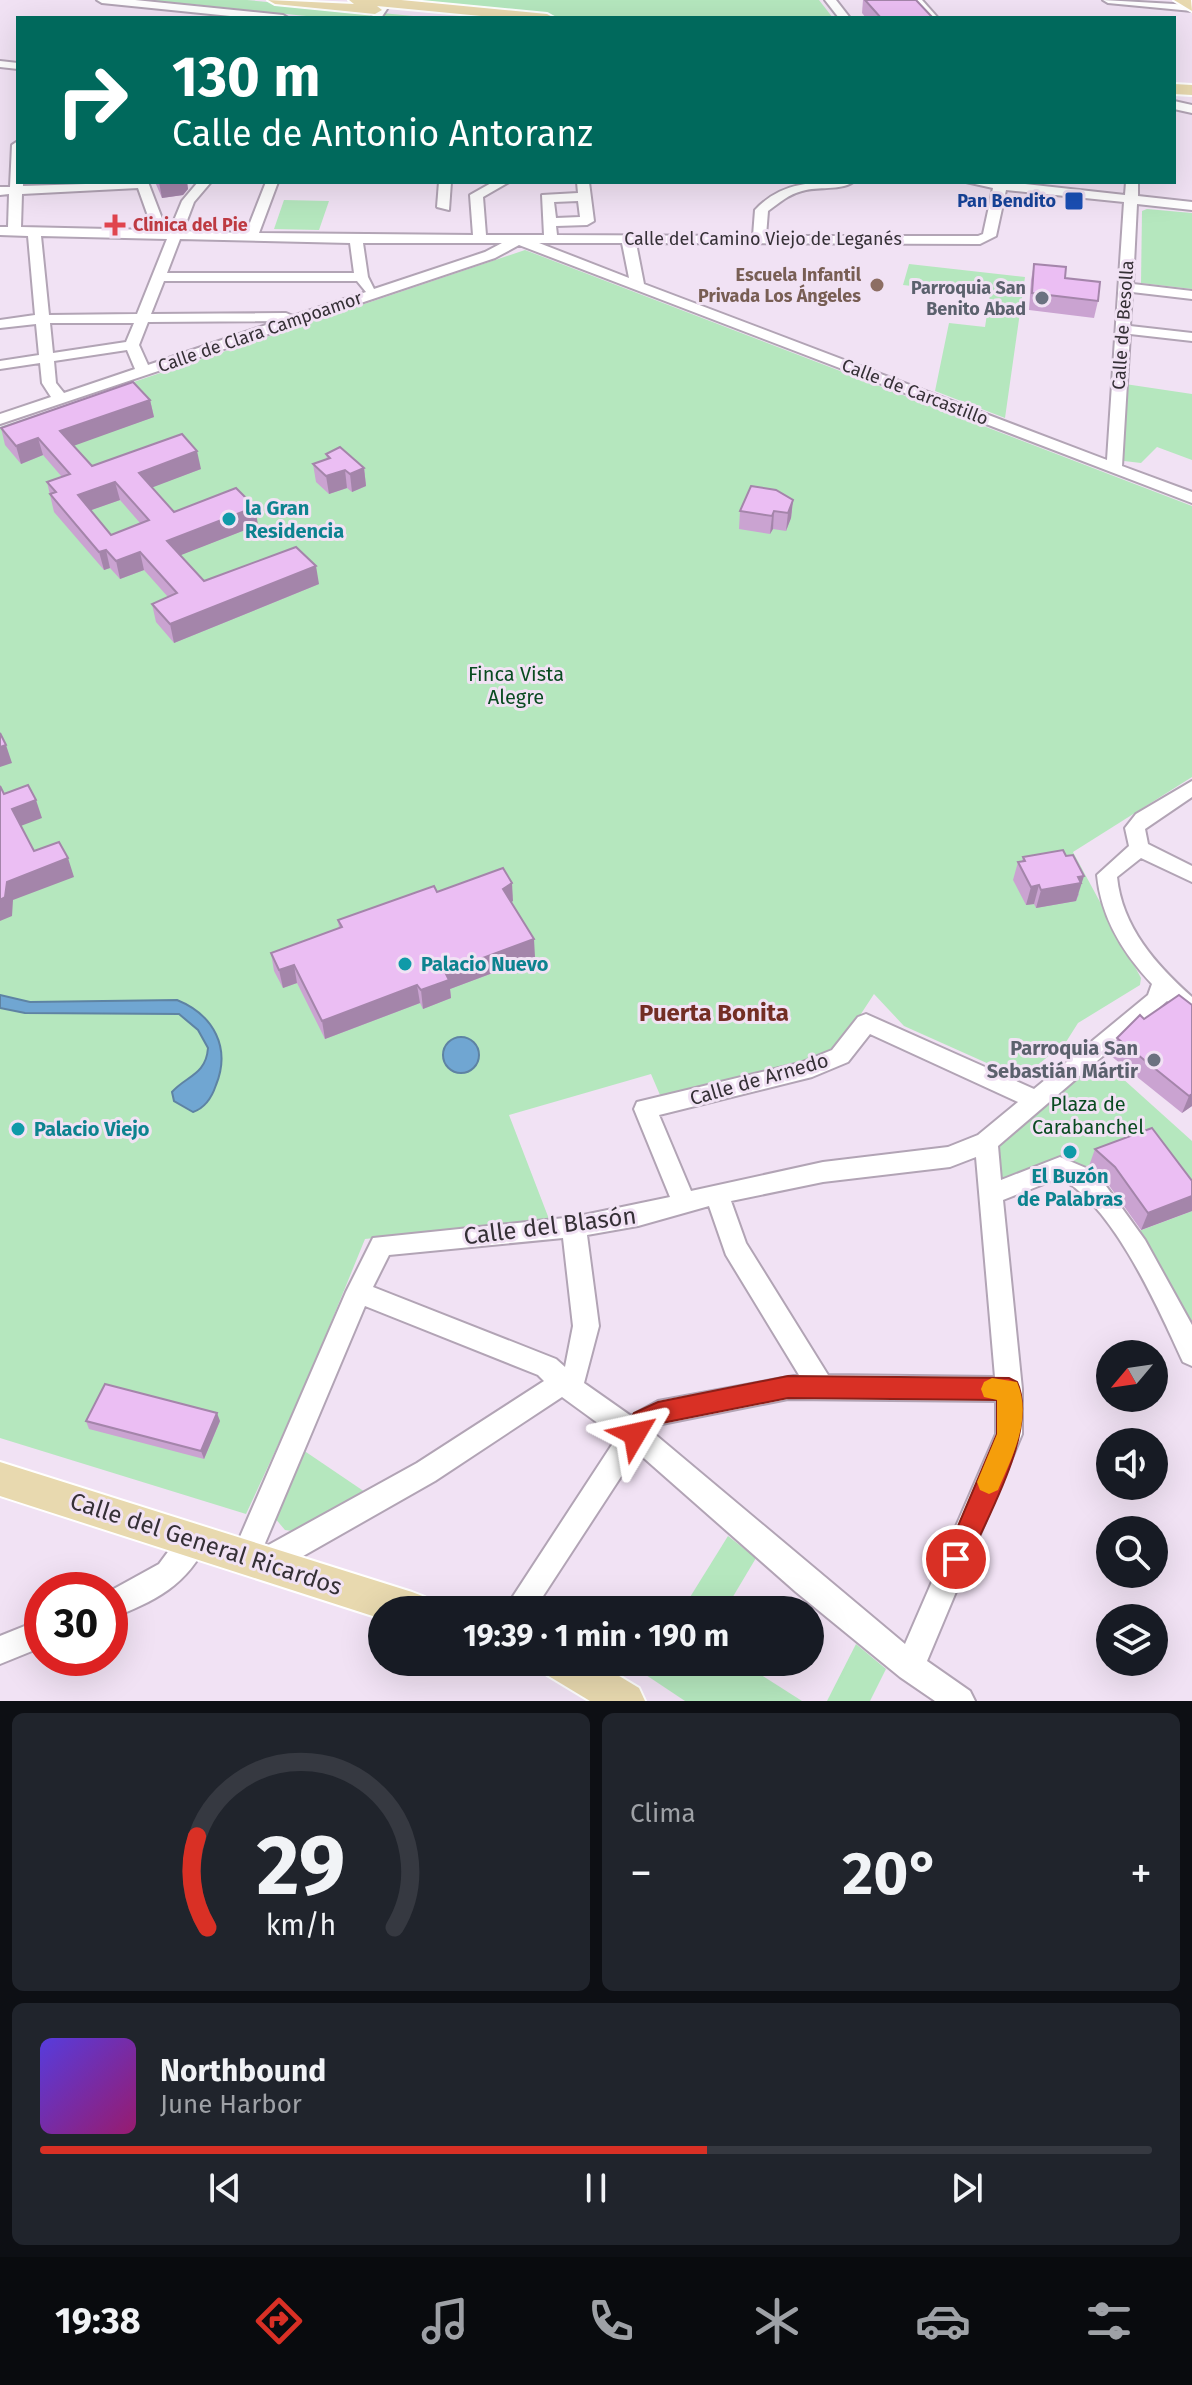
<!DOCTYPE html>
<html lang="es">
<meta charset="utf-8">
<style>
:root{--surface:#171b24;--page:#20242c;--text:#f1f3f6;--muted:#9ea1a6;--line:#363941;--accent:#d93025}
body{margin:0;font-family:"Fira Sans",sans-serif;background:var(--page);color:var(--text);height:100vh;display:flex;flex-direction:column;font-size:30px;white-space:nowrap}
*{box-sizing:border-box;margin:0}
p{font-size:26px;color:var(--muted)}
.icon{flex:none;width:44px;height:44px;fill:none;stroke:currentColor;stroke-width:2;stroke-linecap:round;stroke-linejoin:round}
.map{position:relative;height:1701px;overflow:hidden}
.details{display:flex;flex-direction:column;gap:12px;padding:12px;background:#0d0f14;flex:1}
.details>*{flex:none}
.guide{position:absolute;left:16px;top:16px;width:1160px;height:168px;border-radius:0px;box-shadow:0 8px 32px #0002;background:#00695c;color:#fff;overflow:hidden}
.needle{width:52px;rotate:241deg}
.controls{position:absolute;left:1096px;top:1340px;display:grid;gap:16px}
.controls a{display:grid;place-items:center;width:72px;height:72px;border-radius:50%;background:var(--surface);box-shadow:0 8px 32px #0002;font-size:40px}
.speed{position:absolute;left:24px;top:1572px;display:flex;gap:16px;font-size:40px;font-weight:700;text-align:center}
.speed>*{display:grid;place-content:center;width:104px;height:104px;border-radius:50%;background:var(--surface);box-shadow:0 8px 32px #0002;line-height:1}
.speed .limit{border:12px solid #d22;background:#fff;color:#111}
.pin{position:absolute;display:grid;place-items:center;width:68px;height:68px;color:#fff;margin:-34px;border:4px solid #fff;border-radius:50%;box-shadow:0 2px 8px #0007}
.me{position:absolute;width:88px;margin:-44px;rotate:54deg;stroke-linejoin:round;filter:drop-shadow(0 0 6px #0008)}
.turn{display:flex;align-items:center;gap:28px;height:168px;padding:0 24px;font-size:36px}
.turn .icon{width:104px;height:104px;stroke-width:2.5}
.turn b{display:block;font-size:56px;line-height:68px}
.big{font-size:60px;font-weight:700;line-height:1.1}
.details .tile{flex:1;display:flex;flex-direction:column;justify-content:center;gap:12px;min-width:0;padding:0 28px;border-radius:12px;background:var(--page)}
.details .dial{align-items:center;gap:0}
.dial svg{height:208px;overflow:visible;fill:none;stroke:var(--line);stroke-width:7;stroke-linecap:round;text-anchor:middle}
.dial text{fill:var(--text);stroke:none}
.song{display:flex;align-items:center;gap:24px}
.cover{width:96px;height:96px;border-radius:12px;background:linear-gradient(135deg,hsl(250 70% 55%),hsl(320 70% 35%))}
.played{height:8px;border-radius:4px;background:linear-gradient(90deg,var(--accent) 60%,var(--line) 60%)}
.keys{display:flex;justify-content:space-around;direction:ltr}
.heat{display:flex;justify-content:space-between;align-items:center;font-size:44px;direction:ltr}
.details .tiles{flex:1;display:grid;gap:12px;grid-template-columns:1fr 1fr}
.tile:last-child{grid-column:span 2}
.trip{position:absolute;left:368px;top:1596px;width:456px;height:80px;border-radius:40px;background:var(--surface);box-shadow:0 8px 32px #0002;font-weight:700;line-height:80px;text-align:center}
.menu{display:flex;height:128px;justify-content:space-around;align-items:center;background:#090b0e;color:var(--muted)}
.menu .icon{width:56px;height:56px}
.menu .current{color:var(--accent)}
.menu b{font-size:36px;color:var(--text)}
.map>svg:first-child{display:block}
.green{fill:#b5e7be}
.water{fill:#70a6d2;stroke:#5e83a3;stroke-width:2}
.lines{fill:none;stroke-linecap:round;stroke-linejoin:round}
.minor-casing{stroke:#b2a4b5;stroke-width:4}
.major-casing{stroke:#fff;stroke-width:4}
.minor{fill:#fff;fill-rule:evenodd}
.major{fill:#e8d9af;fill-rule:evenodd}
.wall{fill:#caa3d1;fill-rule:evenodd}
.shaded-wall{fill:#a485aa}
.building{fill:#ebbef3;stroke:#a485aa;stroke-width:2;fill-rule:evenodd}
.route{fill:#d93025;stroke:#8d1f18;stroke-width:2}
.slow{fill:#f59e0b}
.transit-dot{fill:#1a4fb4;stroke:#f1e2f4;stroke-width:3}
.health-dot{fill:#e0444e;stroke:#f1e2f4;stroke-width:3}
.education-dot{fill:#8d6e63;stroke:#f1e2f4;stroke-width:3}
.worship-dot{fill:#6b7280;stroke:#f1e2f4;stroke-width:3}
.culture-dot{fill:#0f9aa8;stroke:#f1e2f4;stroke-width:3}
.labels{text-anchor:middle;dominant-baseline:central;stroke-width:6;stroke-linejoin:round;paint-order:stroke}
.far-transit-label{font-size:18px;font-weight:bold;fill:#164399;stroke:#f1e2f4;text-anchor:end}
.far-health-label{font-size:18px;font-weight:bold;fill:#be3a42;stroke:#f1e2f4;text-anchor:start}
.far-street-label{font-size:18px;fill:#353036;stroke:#f1e2f4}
.far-education-label{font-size:18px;font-weight:bold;fill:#785e54;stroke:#f1e2f4;text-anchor:end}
.far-worship-label{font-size:18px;font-weight:bold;fill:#5b616d;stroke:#f1e2f4;text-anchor:end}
.culture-label{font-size:20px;font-weight:bold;fill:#0d838f;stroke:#f1e2f4;text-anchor:start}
.park-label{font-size:20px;fill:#094b21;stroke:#f1e2f4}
.worship-label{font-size:20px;font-weight:bold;fill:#5b616d;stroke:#f1e2f4;text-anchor:end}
.street-label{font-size:20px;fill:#353036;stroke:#f1e2f4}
.quarter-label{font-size:24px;font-weight:bold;fill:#732e24;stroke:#f1e2f4}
.near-street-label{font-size:24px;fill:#353036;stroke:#f1e2f4}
</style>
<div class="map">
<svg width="1192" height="1701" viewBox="0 0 1192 1701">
<rect width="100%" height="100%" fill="#f1e2f4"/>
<g class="green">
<polygon points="150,0 247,0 434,18 326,18"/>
<polygon points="393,0 819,0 833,18 575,18"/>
<polygon points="284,200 329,201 319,230 274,229"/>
<polygon points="1147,209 1192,213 1192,289 1141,283 1142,211"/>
<polygon points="525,250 1192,506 1192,777 1073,852 1141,978 1140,985 1078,1023 1066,1042 1024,1076 1018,1077 904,1026 874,994 840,1046 804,1066 660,1095 651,1074 509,1115 549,1219 365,1239 303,1391 246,1514 0,1438 0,427"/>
<polygon points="909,264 1025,277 1005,418 935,391 949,323 985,327 990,295 903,285"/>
<polygon points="1125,384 1192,394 1192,460 1157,447 1141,463 1124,461"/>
<polygon points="1092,1051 1192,1141 1192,1208 1146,1146 1081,1169 998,1185 993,1142"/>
<polygon points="1192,1211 1192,1354 1128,1235"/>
<polygon points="303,1450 365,1492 292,1531 285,1530 274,1517"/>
<polygon points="728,1536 756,1558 725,1610 682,1610"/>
<polygon points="856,1644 886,1669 870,1701 827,1701"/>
<polygon points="650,1662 741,1662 802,1701 685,1701 643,1673"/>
</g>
<g class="water">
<path d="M0 995 30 1002 177 1000C214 1015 231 1048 216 1085 212 1097 205 1108 193 1112L174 1101 172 1092C186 1076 206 1075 208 1048L198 1030 179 1014 25 1013 0 1008Z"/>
<circle cx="461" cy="1055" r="18"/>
</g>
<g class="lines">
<g class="minor-casing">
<g id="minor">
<polygon points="97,0 135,0 283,15 288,18 250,18 102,3"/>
<polygon points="825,0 836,0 850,18 839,18"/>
<polygon points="911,0 922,0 938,18 927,18"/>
<polygon points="1103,0 1192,5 1192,11 1108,3"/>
<polygon points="382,1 391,3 381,18 371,18"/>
<polygon points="0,61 18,63 18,69 0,67"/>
<polygon points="1174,101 1192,105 1192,113 1174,109"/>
<path d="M18 141V182H23V186L148 182 166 229 170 230 182 201 198 182H211L194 202 183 231 246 233 266 182H278L259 233 473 235 470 195 493 182H509L483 197 486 235H544L542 195 578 193 577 182H589L594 221 587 225 556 226 557 235 753 236 755 210C783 180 816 182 853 182 840 191 818 186 802 191 789 194 779 203 768 211L766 236H978L983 234 993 188 966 182H1007L1125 195 1126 182H1138V196L1192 202V210L1137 204 1133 284 1192 291V299L1132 292 1130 326 1192 333V341L1130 334 1122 466 1192 492V503L519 245 495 258 0 424V414L51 397 42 383 40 363 0 369V361L39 355 36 324 0 328V320L35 315 28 236 0 235V227H8L9 194 0 195V187H10L12 145ZM138 188 153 230 21 227 22 194ZM1006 190 1124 202 1107 460 644 284 636 243 980 244 996 236ZM578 201 580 217 556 218 554 202ZM41 236 167 239 137 314 49 315ZM180 239 350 243 354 273H167ZM363 243H502L485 252 374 289 368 277ZM539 243H622L629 278ZM164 281H357L366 292 293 316 286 313 151 314ZM278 321 148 365 139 345 148 322ZM50 323H134L126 342 53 353ZM127 350 135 369 64 393 56 383 54 361Z"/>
<polygon points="439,182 451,182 449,210 437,207"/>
<path d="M1192 781V797L1145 829 1148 844 1192 866V882L1141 858 1117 877C1122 927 1156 965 1192 997V1018L1167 1001 998 1146 1001 1180 1060 1157 1086 1168 1106 1186 1145 1240 1192 1325V1366L1183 1362C1159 1310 1112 1202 1059 1178L1003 1200 1022 1389V1434L927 1661 970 1691 975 1701H935L900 1677 796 1592 637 1452 534 1610H504L617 1437 562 1397 435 1481 275 1572 265 1576 255 1572 253 1567 246 1570 236 1566 232 1556 236 1546 346 1292 373 1238 574 1217 670 1197 634 1109 637 1102 800 1063 832 1050 858 1017 866 1014 1034 1089 1148 995 1152 984C1123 953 1101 918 1097 875L1129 846 1125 828 1136 814ZM870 1034 1018 1102 978 1135 948 1147 823 1162 691 1191 659 1115 812 1077 848 1062ZM976 1157 995 1377 828 1375 746 1243 731 1201 823 1182 950 1167ZM709 1206 726 1255 799 1375 658 1401 631 1416 584 1383 599 1326 587 1235 638 1226ZM563 1238 573 1326 565 1367 556 1359 373 1287 389 1255ZM365 1306 538 1375 544 1381 417 1463 263 1548ZM788 1399 996 1401V1434L905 1644 651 1431 662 1424Z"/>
<path d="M194 1526 204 1530 208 1540C188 1586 154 1601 110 1619V1591L159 1564 184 1530Z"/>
<polygon points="42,1619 42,1647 0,1664 0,1636"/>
</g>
</g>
<g class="major-casing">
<g id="major">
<polygon points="268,0 354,4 349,0 401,0 547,14 554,18 502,18 377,6 382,10 375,14 275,4"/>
<polygon points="1174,0 1191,0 1192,11"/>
<polygon points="1174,84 1192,85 1192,95 1174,94"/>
<polygon points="0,1462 412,1592 425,1597 430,1610 382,1610 382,1619 0,1496"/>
<polygon points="541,1662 596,1662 639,1688 645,1701 590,1701 547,1675"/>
</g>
</g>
<use href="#minor" class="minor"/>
<use href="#major" class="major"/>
</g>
<g class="wall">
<polygon points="863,0 916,0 933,18 866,18 862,13"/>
<polygon points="155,182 187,182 188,189 183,195 162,198"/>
<polygon points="1034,264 1065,278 1098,301 1094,318 1029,310 1031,280"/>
<path d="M150 400 154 417 73 445 92 466 201 469 152 487 174 512 258 525 180 555 204 581 319 584 174 643 156 622 152 604 168 597 144 570 120 579 110 568 104 570 54 512 47 482 62 477 43 455 21 464 5 445 1 428ZM120 500 140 523 111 535 91 510Z"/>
<polygon points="326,454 364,468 366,486 352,492 347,488 329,494 316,482 313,464 327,459"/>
<polygon points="793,500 791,518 786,531 773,529 770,534 739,529 740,511"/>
<polygon points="1023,857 1079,894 1076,901 1036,908 1034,904 1026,905 1013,880 1018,862 1022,861"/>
<polygon points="437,892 513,901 511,902 535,957 450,989 451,998 423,1009 420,1003 325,1039 297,983 283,988 274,971 271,953 339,928 338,920"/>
<polygon points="1179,995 1192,1106 1182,1113 1111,1056 1117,1038"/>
<polygon points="1095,1149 1192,1181 1192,1211 1141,1230 1108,1184 1089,1166"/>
<polygon points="86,1421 220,1421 204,1459 89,1429"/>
</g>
<g class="shaded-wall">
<polygon points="159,182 187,182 188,189 183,195 162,198"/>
<polygon points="150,400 154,417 65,449 60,431"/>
<polygon points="38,438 43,455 21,464 16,446"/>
<polygon points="197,451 201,469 143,491 139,473"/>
<polygon points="364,468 366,486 352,492 350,474"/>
<polygon points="345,470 347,488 329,494 326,476"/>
<polygon points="115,482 120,500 83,513 78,495"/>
<polygon points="793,500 791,518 786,531 788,513"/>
<polygon points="255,507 258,525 171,559 167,541"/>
<polygon points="774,511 773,529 770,534 772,516"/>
<polygon points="106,550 110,568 104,570 99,552"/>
<polygon points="140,552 144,570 120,579 116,561"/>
<polygon points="316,566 319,584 174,643 170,624"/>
<polygon points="6,745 12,763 0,767 0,747"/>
<polygon points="36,800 42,818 18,827 12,809"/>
<polygon points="68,858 74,877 13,900 12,916 0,921 0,900 7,882"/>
<polygon points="1084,876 1076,901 1036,908 1041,890 1078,877"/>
<polygon points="512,883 513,901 504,907 503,889"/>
<polygon points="1039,885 1034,904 1026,905 1031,887"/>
<polygon points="534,939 535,957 450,989 451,998 423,1009 421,990 445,972"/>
<polygon points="294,965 297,983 283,988 279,970"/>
<polygon points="417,985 420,1003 325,1039 322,1021"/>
<polygon points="1192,1094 1192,1106 1182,1113 1189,1096"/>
<polygon points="1192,1196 1192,1211 1141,1230 1148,1213"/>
<polygon points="217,1413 220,1421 204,1459 201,1451"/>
</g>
<g class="building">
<polygon points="865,0 916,0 933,18 881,18"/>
<polygon points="1034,264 1066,267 1065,278 1100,282 1098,301 1032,293"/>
<path d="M133 382 150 400 60 431 92 466 182 434 197 451 139 473 174 512 236 488 255 507 167 541 204 581 296 547 316 566 170 624 152 604 177 593 140 552 116 561 106 550 99 552 50 494 56 492 47 482 70 474 38 438 16 446 1 428ZM115 482 149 520 111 535 78 495Z"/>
<polygon points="340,447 364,468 350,474 345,470 326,476 313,464 330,458 326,454"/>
<polygon points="751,486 776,490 793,500 788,513 774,511 772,516 740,511"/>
<polygon points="0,733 6,745 0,747"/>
<polygon points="28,785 36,800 12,809 34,851 59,842 68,858 7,882 5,897 0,900 0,786 4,794"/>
<polygon points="1063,850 1066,856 1073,855 1084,876 1078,877 1081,883 1041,890 1039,885 1031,887 1018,862 1025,861 1023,857"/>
<polygon points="503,868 512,883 503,889 534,939 445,972 449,980 421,990 417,985 322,1021 294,965 279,970 271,953 342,927 338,920 434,886 437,892"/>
<polygon points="1179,995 1192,1005 1192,1094 1189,1096 1117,1038 1140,1015 1144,1019"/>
<polygon points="1152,1128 1192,1181 1192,1196 1148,1213 1115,1167 1095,1149"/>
<polygon points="105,1384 217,1413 201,1451 86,1421"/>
</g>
<path class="route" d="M788 1376 1009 1378 1017 1382C1039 1430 985 1521 965 1568L956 1572 947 1568 944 1559 997 1434V1400L788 1398 662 1423C650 1430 647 1441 635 1445L627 1442 623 1434 634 1413 658 1402Z"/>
<path class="slow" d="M992 1378 1017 1382C1033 1418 1012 1457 998 1490L989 1494 980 1490 977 1482 997 1434V1400L984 1397 981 1389 984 1382Z"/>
<rect class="transit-dot" x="1064" y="191" width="20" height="20" rx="4"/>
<path class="health-dot" d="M111 213h8v8h8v8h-8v8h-8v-8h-8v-8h8z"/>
<circle class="education-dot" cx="877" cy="285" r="8"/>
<g class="worship-dot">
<circle cx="1042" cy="298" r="8"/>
<circle cx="1154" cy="1060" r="8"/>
</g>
<g class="culture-dot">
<circle cx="229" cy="519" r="8"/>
<circle cx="405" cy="964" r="8"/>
<circle cx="18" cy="1129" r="8"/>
<circle cx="1070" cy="1152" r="8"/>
</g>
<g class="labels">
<g class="far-transit-label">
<text x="1056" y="201">Pan Bendito</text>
</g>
<g class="far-health-label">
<text x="133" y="225">Clinica del Pie</text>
</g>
<g class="far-street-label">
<text x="763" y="239">Calle del Camino Viejo de Leganés</text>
<text transform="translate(1123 325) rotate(-86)">Calle de Besolla</text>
<text transform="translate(260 332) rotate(-19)">Calle de Clara Campoamor</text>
<text transform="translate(915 392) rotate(21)">Calle de Carcastillo</text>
</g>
<g class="far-education-label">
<text x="861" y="275">Escuela Infantil<tspan x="861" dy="21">Privada Los Ángeles</tspan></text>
</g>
<g class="far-worship-label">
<text x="1026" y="288">Parroquia San<tspan x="1026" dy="21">Benito Abad</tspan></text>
</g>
<g class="culture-label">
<text x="245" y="508">la Gran<tspan x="245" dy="23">Residencia</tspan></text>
<text x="421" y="964">Palacio Nuevo</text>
<text x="34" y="1129">Palacio Viejo</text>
<text x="1070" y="1176" text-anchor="middle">El Buzón<tspan x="1070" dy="23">de Palabras</tspan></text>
</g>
<g class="park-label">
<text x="516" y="674">Finca Vista<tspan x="516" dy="23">Alegre</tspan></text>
<text x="1088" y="1104">Plaza de<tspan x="1088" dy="23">Carabanchel</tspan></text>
</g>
<g class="worship-label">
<text x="1138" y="1048">Parroquia San<tspan x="1138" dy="23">Sebastián Mártir</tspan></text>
</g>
<g class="street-label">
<text transform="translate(759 1079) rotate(-16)">Calle de Arnedo</text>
</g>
<g class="quarter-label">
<text x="714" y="1013">Puerta Bonita</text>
</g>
<g class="near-street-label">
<text transform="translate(550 1226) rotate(-7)">Calle del Blasón</text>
<text transform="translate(206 1544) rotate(18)">Calle del General Ricardos</text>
</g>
</g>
</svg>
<div class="controls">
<a><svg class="needle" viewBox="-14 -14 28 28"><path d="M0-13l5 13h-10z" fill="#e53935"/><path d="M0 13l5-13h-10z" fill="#9ea1a6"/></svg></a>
<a><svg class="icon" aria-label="sound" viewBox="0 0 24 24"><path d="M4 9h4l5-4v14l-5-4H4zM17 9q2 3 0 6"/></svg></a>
<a><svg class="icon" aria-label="search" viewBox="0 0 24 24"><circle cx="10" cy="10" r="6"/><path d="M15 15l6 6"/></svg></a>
<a><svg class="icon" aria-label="layers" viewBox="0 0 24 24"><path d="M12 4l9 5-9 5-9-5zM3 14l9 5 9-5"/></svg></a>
</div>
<div class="speed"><div class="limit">30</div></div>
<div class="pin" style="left:956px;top:1559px;background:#d93025"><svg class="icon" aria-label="arrive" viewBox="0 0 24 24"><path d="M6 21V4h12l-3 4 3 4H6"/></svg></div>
<svg class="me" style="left:635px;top:1434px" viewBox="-20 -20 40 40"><path d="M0-17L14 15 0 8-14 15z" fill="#d93025" stroke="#fff" stroke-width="4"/></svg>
<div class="trip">19:39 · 1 min · 190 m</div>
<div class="guide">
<div class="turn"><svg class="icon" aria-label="right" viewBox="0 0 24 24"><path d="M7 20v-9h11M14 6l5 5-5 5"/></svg><div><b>130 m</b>Calle de Antonio Antoranz</div></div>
</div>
</div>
<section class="details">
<div class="tiles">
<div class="tile dial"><svg viewBox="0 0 100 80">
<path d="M14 69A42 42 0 1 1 86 69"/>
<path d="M14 69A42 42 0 0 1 10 34" stroke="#d93025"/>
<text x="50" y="56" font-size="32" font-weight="700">29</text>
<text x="50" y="72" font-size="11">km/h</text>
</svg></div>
<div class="tile"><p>Clima</p>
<div class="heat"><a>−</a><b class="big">20°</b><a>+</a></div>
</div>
<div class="tile">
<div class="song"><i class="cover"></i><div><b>Northbound</b><p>June Harbor</p></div></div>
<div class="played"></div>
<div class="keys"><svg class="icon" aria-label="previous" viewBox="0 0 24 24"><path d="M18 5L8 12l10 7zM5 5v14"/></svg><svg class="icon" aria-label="pause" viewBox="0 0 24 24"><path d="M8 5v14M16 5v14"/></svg><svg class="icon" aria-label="next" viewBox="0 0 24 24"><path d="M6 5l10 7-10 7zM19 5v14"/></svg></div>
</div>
</div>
</section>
<nav class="menu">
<b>19:38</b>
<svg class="icon current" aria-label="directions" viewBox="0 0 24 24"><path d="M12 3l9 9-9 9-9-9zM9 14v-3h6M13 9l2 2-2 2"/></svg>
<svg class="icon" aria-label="music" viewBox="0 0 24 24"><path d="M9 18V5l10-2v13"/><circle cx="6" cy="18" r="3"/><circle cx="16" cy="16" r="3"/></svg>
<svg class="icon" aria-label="phone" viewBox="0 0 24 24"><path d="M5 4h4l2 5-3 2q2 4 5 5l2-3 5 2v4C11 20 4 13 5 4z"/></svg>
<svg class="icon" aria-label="climate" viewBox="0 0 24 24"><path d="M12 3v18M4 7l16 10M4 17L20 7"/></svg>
<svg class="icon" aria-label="car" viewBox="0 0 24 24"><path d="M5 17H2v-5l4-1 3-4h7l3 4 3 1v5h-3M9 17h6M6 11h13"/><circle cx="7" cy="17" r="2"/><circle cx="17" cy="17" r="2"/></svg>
<svg class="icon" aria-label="filters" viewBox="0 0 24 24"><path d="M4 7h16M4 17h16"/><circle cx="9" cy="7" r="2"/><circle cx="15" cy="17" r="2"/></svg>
</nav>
